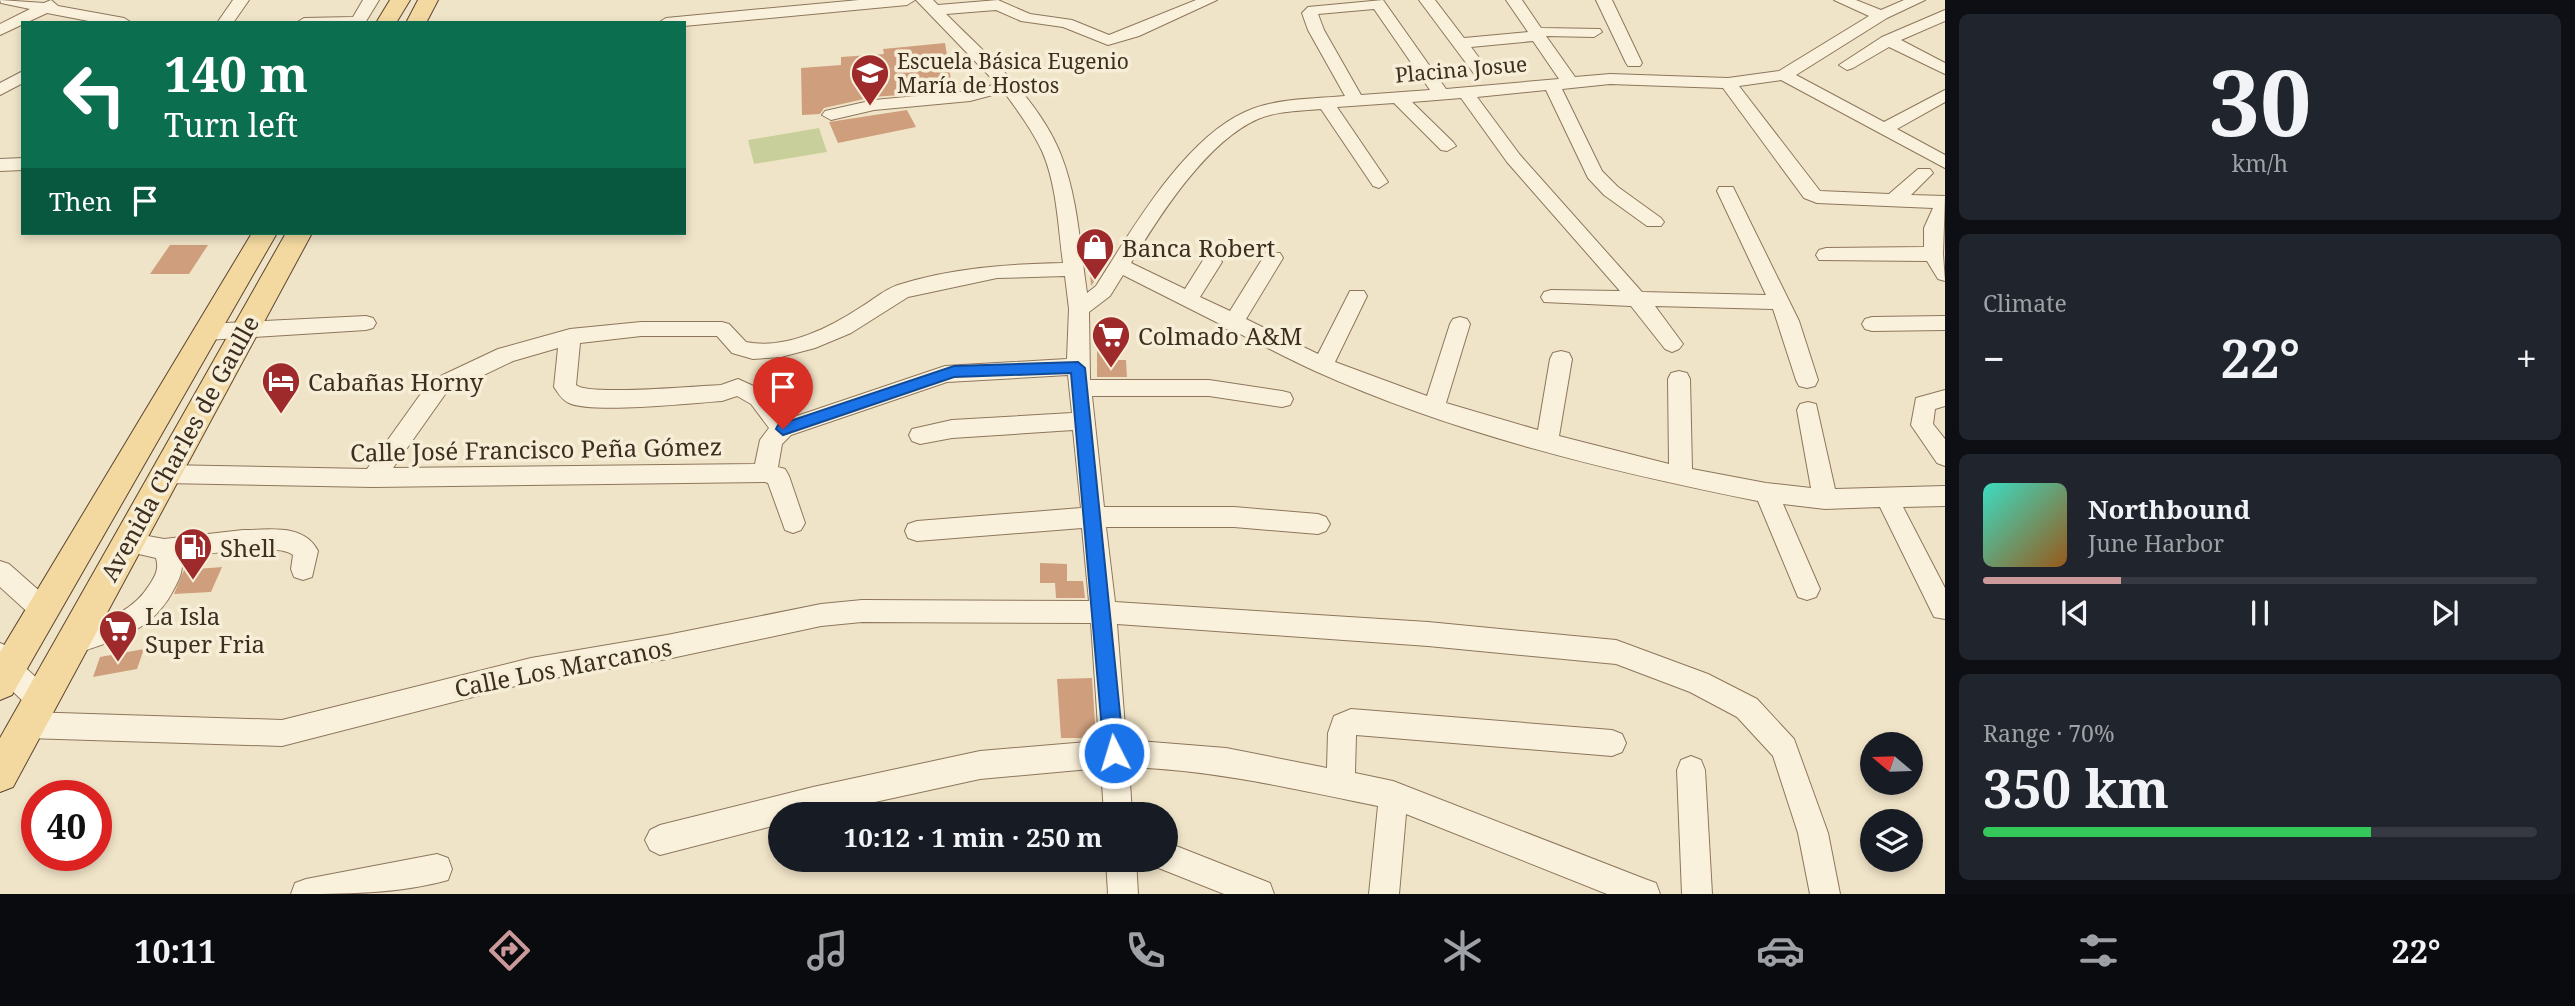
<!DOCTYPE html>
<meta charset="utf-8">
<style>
:root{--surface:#171b24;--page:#20242c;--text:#f1f3f6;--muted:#9ea1a6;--line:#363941;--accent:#cc999b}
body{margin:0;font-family:"Noto Serif",serif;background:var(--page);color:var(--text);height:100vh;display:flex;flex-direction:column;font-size:26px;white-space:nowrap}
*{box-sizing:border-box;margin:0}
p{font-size:23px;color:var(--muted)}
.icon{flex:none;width:38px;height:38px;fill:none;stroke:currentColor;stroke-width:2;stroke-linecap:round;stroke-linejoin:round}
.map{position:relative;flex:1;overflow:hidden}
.drawer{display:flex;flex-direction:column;gap:14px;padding:14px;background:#0d0f14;width:630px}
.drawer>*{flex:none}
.top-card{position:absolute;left:21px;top:21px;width:665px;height:214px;border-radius:0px;box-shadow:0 4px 10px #0003;background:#0b6e4f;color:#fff;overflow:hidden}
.needle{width:46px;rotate:289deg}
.fabs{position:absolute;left:1860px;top:732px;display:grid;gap:14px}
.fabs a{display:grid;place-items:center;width:63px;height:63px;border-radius:50%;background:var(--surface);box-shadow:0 4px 10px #0003;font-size:35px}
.speed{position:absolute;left:21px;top:780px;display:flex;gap:14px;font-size:35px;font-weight:700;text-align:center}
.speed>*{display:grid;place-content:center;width:91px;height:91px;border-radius:50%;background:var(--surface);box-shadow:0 4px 10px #0003;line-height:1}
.speed .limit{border:10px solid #d22;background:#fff;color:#111}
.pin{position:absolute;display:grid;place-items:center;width:60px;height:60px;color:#fff;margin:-72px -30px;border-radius:50% 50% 50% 0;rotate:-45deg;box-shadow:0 0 7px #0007}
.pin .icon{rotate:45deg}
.me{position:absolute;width:77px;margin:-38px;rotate:355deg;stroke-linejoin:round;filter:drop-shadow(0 0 5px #0008)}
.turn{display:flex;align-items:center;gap:24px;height:147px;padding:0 28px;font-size:32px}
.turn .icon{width:91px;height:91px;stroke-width:2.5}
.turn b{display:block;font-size:49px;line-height:60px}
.then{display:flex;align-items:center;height:66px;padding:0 28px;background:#0003;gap:14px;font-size:26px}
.big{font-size:52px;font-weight:700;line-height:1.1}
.drawer .widget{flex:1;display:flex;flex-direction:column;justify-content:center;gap:10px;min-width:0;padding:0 24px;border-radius:10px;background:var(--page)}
.drawer .dial{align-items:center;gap:0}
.dial b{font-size:91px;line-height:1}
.song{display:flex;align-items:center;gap:21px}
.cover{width:84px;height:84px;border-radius:10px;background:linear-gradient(135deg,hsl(170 70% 55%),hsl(30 70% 35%))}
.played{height:7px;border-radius:4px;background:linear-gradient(90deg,var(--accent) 25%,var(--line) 25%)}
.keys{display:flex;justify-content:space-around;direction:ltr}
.heat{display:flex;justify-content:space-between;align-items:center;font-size:38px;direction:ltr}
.charge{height:10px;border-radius:5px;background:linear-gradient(90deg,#34c759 70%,var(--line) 0)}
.trip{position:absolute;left:768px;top:802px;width:410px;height:70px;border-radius:35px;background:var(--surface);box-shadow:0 4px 10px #0003;font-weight:700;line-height:70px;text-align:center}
.tab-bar{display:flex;height:112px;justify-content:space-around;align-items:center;background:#090b0e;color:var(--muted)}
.tab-bar .icon{width:49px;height:49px}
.tab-bar .current{color:var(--accent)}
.tab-bar b{font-size:32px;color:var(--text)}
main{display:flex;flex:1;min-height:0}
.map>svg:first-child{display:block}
.green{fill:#c9cf9b}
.building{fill:#cf9f7d}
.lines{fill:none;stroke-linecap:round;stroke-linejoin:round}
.minor-casing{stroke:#8d765c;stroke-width:2}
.major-casing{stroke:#5b4430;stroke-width:2}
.minor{fill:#faf1dc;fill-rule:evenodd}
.major{fill:#f3d9a0;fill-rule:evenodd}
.route{fill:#1a73e8;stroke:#114b97;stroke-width:2}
.labels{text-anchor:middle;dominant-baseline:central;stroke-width:7;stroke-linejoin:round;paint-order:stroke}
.far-poi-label{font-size:21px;fill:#3d2e20;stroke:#f7eed8;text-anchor:start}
.far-street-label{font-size:21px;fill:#3d2e20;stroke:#f7eed8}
.poi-label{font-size:24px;fill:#3d2e20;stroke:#f7eed8;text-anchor:start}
.street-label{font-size:24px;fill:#3d2e20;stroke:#f7eed8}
</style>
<main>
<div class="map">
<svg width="1945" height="894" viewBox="0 0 1945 894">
<rect width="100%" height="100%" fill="#f0e4c8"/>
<polygon class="green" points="819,128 827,152 754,164 748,140"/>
<g class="building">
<polygon points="945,43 952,86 910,89 899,92 900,95 873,97 824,108 820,114 802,115 801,68 841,65 841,57 884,54 883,49"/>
<polygon points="907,110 916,127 838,143 829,122"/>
<polygon points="170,245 208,245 189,274 150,274"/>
<polygon points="1088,250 1113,254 1091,286"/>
<polygon points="1097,351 1114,352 1114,360 1126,360 1127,377 1097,377"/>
<polygon points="1040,563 1067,564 1067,581 1083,581 1085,598 1056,598 1055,583 1040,583"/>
<polygon points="222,567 211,592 174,594 184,570"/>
<polygon points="144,649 137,669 93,677 100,657"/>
<polygon points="1092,678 1096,738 1061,738 1057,679"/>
</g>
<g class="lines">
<g class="minor-casing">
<g id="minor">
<polygon points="0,0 44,3 51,0 58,6 124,18 132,23 99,23 47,13 0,35 0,24 30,9 1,3"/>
<polygon points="233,0 249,0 233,23 217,23"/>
<polygon points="363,0 379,0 365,23 296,23 304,18 353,17"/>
<polygon points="859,0 915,0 907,5 684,26 684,23 658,23 666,18"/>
<path d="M916 0H933L938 5 998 0 1030 14 1072 20 1109 35 1196 0H1217L1139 36 1108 45 1063 27 1021 21 996 10 946 14C988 56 1039 99 1061 155 1078 198 1080 247 1087 293L1096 286C1131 231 1183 140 1245 112 1275 98 1313 99 1345 96L1308 30 1302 13 1308 7 1383 0 1446 89 1559 79 1533 41 1471 47 1489 71 1481 76 1475 75 1419 0H1435L1464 38 1528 32 1506 0H1522L1541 28 1600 29 1602 32 1594 37 1546 36 1575 77 1610 74 1728 78 1779 71 1869 16 1834 0H1856L1881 10 1904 0H1925L1887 18 1796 75 1884 122 1945 90V102L1897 129 1945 155V168L1781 80 1739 86 1820 191 1889 194 1918 169H1930L1933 173 1911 195 1945 196 1943 254 1945 281 1938 279 1927 261 1819 260 1816 255 1819 250 1826 248 1924 247V228L1933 208 1817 203 1804 198 1723 88 1610 84 1562 89 1602 171 1618 187 1661 218 1664 222 1661 226H1647L1604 195 1588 178 1546 90 1477 97 1520 155 1642 292 1766 295 1717 191 1719 187H1733L1799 321 1818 380 1815 386 1807 388 1799 386 1796 380 1773 309 1655 306 1683 344 1679 349 1672 352 1665 349 1631 306 1544 302 1541 297 1544 292 1551 290 1620 291 1507 162 1461 98 1412 102 1453 142 1456 146 1447 151 1441 150 1394 103 1337 107 1388 182 1379 188 1373 186 1321 109C1300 111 1277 111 1258 119 1207 141 1159 216 1131 263L1185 289 1205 257H1219L1222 262 1200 297 1230 311 1266 253H1280L1283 258 1246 319 1318 354 1350 291H1364L1367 296 1335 362 1427 396 1450 324 1453 319 1460 317 1467 319 1470 324 1446 403 1538 430 1550 359 1553 353 1561 351 1569 353 1572 359 1559 436 1669 464 1668 379 1671 373 1679 371 1687 373 1690 379 1692 469 1766 483 1811 488 1797 410 1800 404 1808 402 1816 404 1835 489 1945 486V506L1903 507 1945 588V619L1934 617 1880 507 1825 509 1783 504 1820 589 1816 597 1807 600 1798 597 1758 501C1608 471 1455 434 1315 371 1288 359 1261 344 1234 331L1226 329 1224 326 1123 275 1110 296 1089 312 1090 380H1209L1282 391 1290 393 1293 399 1290 405 1282 407 1209 396H1092L1104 507H1234L1318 514 1326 517 1330 524 1326 531 1318 534 1234 527H1106L1115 602 1428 622 1616 640 1708 674 1757 699 1794 739 1828 833 1840 894H1810L1798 833 1773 756 1737 717 1690 692 1616 664 1428 646 1117 624 1126 740 1226 748 1327 768 1328 733 1334 716 1351 709 1612 730 1622 734 1626 743 1622 752 1612 756 1356 735 1355 773 1393 781 1645 879 1656 883 1660 894H1607L1406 814 1399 894H1369L1378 806C1295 789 1213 770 1129 767L1132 814H1104L1101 768 980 779 820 814H780V824L660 855 650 850 645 840 650 830 660 825 813 787 980 751 1099 741 1091 623 862 622 821 626 667 659 531 682 282 746 27 738 17 734 13 725 17 716 27 712 282 720 531 658 667 635 821 604 862 600 1089 601 1082 528 917 541 908 538 905 531 908 524 917 521 1081 508 1073 430 952 438 920 444 912 441 909 435 912 429 952 420 1072 413 1068 375 947 382 791 435 782 444 778 467 785 469 789 476 805 523 801 530 793 533 785 530 768 483 765 482 373 487 164 483 156 481 152 474 156 467 164 465 367 469 430 381 498 349 570 329 641 322H722L729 324 746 342C786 350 829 328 861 307 873 300 885 289 898 285 951 268 1008 264 1063 263 1058 226 1057 185 1042 151 1032 130 1018 111 1004 92L970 101 874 110 831 120 822 115 825 111 874 100 970 91 997 84ZM1374 9 1430 90 1361 95 1324 30 1318 14ZM1065 276 1069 309 1067 359 945 366 788 419 767 392 738 379 721 385C697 386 589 396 576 385L580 343 641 336H717L732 353 753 359 781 357 815 348 851 333 908 297 997 278ZM558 348 554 387C558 393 562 400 569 403 593 414 691 403 722 401L737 396 751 404 769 428 760 440 755 464 393 468 446 393 513 361Z"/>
<polygon points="1596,0 1612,0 1642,63 1640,66 1628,66 1626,63"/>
<polygon points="1945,10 1945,21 1901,40 1945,63 1945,74 1889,47 1853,68 1847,70 1839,65 1882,37"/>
<polygon points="23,71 23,83 0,95 0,83"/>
<polygon points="23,158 23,170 0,171 0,159"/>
<polygon points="366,316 373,318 376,323 373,328 366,330 206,340 199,337 196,332 199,327 206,324"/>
<polygon points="1945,316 1945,330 1872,331 1865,329 1862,324 1865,319 1872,317"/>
<polygon points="1945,390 1945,406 1935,409 1933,424 1945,439 1945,466 1937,463 1911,425 1916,398"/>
<path d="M243 530C269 530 304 523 318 551L312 577 303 580 294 577 291 569 293 555C277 542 203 555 181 557 184 569 180 578 174 589 158 621 132 635 98 646 86 650 75 656 62 651L58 643 62 635C96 622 130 617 150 584 156 575 159 568 156 558L117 549 114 542 117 535 126 532 164 539Z"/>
<polygon points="0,561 9,564 52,602 56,610 52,618 43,621 34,618 0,587"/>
<polygon points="0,643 9,647 18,661 50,690 53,699 50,708 40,712 30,708 0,679"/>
<polygon points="1691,756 1701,760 1705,770 1712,894 1682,894 1677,770 1681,760"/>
<polygon points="1166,842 1270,883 1274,894 1224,894 1156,867 1152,859 1166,859"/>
<path d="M437 854 448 858 452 869 448 880C399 894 342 894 291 894L295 883 306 879Z"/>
<polygon points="1106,859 1136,859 1138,894 1108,894"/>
</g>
</g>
<g class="major-casing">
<g id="major">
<polygon points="390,0 410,0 396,23 376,23"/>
<polygon points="418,0 438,0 426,23 406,23"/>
<polygon points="252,233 277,233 12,695 0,700 0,652"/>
<polygon points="286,233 312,233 13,787 0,792 0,738"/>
</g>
</g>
<use href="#minor" class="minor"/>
<use href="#major" class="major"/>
</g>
<polygon class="route" points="1078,362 1085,368 1124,753 1121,759 1114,762 1107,759 1104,753 1071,373 954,377 783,435 776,429 778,425 954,366"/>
<defs>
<g id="school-pin" transform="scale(2.0125)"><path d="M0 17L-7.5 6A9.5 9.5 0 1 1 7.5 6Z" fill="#9e2a2b" stroke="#f7eed8"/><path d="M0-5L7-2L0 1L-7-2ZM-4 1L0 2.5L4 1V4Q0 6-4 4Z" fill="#fff"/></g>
<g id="shop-pin" transform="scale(2.0125)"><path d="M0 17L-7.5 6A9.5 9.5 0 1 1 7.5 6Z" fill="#9e2a2b" stroke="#f7eed8"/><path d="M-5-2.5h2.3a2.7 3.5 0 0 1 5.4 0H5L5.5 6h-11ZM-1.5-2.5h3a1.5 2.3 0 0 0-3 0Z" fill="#fff"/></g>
<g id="supermarket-pin" transform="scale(2.0125)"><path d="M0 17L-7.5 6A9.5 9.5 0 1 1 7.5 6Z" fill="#9e2a2b" stroke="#f7eed8"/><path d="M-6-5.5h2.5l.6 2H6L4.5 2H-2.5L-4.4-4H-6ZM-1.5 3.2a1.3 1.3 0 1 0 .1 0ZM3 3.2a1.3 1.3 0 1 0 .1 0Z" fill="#fff"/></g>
<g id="hotel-pin" transform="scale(2.0125)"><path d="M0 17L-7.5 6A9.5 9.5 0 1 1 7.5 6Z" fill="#9e2a2b" stroke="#f7eed8"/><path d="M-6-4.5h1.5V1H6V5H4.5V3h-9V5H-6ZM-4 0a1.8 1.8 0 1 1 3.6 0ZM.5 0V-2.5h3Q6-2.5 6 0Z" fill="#fff"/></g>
<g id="fuel-pin" transform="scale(2.0125)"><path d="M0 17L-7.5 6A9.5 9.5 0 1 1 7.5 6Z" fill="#9e2a2b" stroke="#f7eed8"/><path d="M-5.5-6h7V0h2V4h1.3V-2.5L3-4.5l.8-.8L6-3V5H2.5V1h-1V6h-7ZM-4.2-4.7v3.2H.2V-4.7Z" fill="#fff"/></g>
</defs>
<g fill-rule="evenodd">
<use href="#school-pin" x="870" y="73"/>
<use href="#shop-pin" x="1095" y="247"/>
<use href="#supermarket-pin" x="1111" y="335"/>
<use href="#hotel-pin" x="281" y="381"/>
<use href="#fuel-pin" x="193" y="547"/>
<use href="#supermarket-pin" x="118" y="629"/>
</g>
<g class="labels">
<g class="far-poi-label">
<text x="897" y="61">Escuela Básica Eugenio<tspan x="897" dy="24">María de Hostos</tspan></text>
</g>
<g class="far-street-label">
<text transform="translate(1461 69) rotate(-5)">Placina Josue</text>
</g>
<g class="poi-label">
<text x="1122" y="247">Banca Robert</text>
<text x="1138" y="335">Colmado A&amp;M</text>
<text x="308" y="381">Cabañas Horny</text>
<text x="220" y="547">Shell</text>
<text x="145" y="615">La Isla<tspan x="145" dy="28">Super Fria</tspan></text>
</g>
<g class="street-label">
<text transform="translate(179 448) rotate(-61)">Avenida Charles de Gaulle</text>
<text transform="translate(536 449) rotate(-1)">Calle José Francisco Peña Gómez</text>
<text transform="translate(563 667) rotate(-11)">Calle Los Marcanos</text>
</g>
</g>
</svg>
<div class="fabs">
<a><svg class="needle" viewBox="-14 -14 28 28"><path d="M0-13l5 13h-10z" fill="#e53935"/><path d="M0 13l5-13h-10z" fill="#9ea1a6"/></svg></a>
<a><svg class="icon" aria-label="layers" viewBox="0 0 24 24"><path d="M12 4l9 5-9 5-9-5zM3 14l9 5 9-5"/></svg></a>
</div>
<div class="speed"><div class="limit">40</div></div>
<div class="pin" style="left:783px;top:429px;background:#d93025"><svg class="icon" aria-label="arrive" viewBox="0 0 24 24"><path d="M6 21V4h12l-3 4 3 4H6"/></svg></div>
<svg class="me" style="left:1114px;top:753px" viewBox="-20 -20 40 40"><circle r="17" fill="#1a73e8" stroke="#fff" stroke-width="3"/><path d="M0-11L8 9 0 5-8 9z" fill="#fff"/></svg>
<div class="trip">10:12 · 1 min · 250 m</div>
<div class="top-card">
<div class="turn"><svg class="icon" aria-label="left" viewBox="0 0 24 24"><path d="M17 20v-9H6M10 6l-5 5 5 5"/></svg><div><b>140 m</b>Turn left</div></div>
<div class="then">Then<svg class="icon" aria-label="arrive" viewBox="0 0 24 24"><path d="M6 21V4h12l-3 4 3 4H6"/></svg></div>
</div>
</div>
<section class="drawer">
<div class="widget dial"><b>30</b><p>km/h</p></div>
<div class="widget"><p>Climate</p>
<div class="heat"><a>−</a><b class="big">22°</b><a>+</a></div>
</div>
<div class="widget">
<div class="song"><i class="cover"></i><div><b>Northbound</b><p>June Harbor</p></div></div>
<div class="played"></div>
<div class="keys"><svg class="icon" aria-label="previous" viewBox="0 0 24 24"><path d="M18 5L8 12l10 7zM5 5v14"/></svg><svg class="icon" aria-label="pause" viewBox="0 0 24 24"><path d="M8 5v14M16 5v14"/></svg><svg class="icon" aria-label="next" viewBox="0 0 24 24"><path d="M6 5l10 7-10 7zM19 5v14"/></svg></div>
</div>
<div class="widget"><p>Range · 70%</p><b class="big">350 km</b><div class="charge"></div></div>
</section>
</main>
<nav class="tab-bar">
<b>10:11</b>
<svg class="icon current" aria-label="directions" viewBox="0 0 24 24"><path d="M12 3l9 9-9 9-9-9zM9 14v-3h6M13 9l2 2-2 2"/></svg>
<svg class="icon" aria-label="music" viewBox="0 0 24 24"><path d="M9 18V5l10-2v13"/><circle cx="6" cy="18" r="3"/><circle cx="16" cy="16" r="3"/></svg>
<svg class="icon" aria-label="phone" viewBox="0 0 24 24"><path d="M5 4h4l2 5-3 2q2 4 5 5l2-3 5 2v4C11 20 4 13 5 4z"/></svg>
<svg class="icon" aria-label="climate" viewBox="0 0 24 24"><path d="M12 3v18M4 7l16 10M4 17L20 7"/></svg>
<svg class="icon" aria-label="car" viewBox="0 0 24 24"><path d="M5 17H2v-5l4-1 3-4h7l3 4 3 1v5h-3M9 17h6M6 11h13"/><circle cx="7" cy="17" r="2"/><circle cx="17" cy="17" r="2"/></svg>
<svg class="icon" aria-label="filters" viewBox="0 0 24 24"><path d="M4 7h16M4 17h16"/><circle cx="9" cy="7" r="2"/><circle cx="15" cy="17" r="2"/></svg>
<b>22°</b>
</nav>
